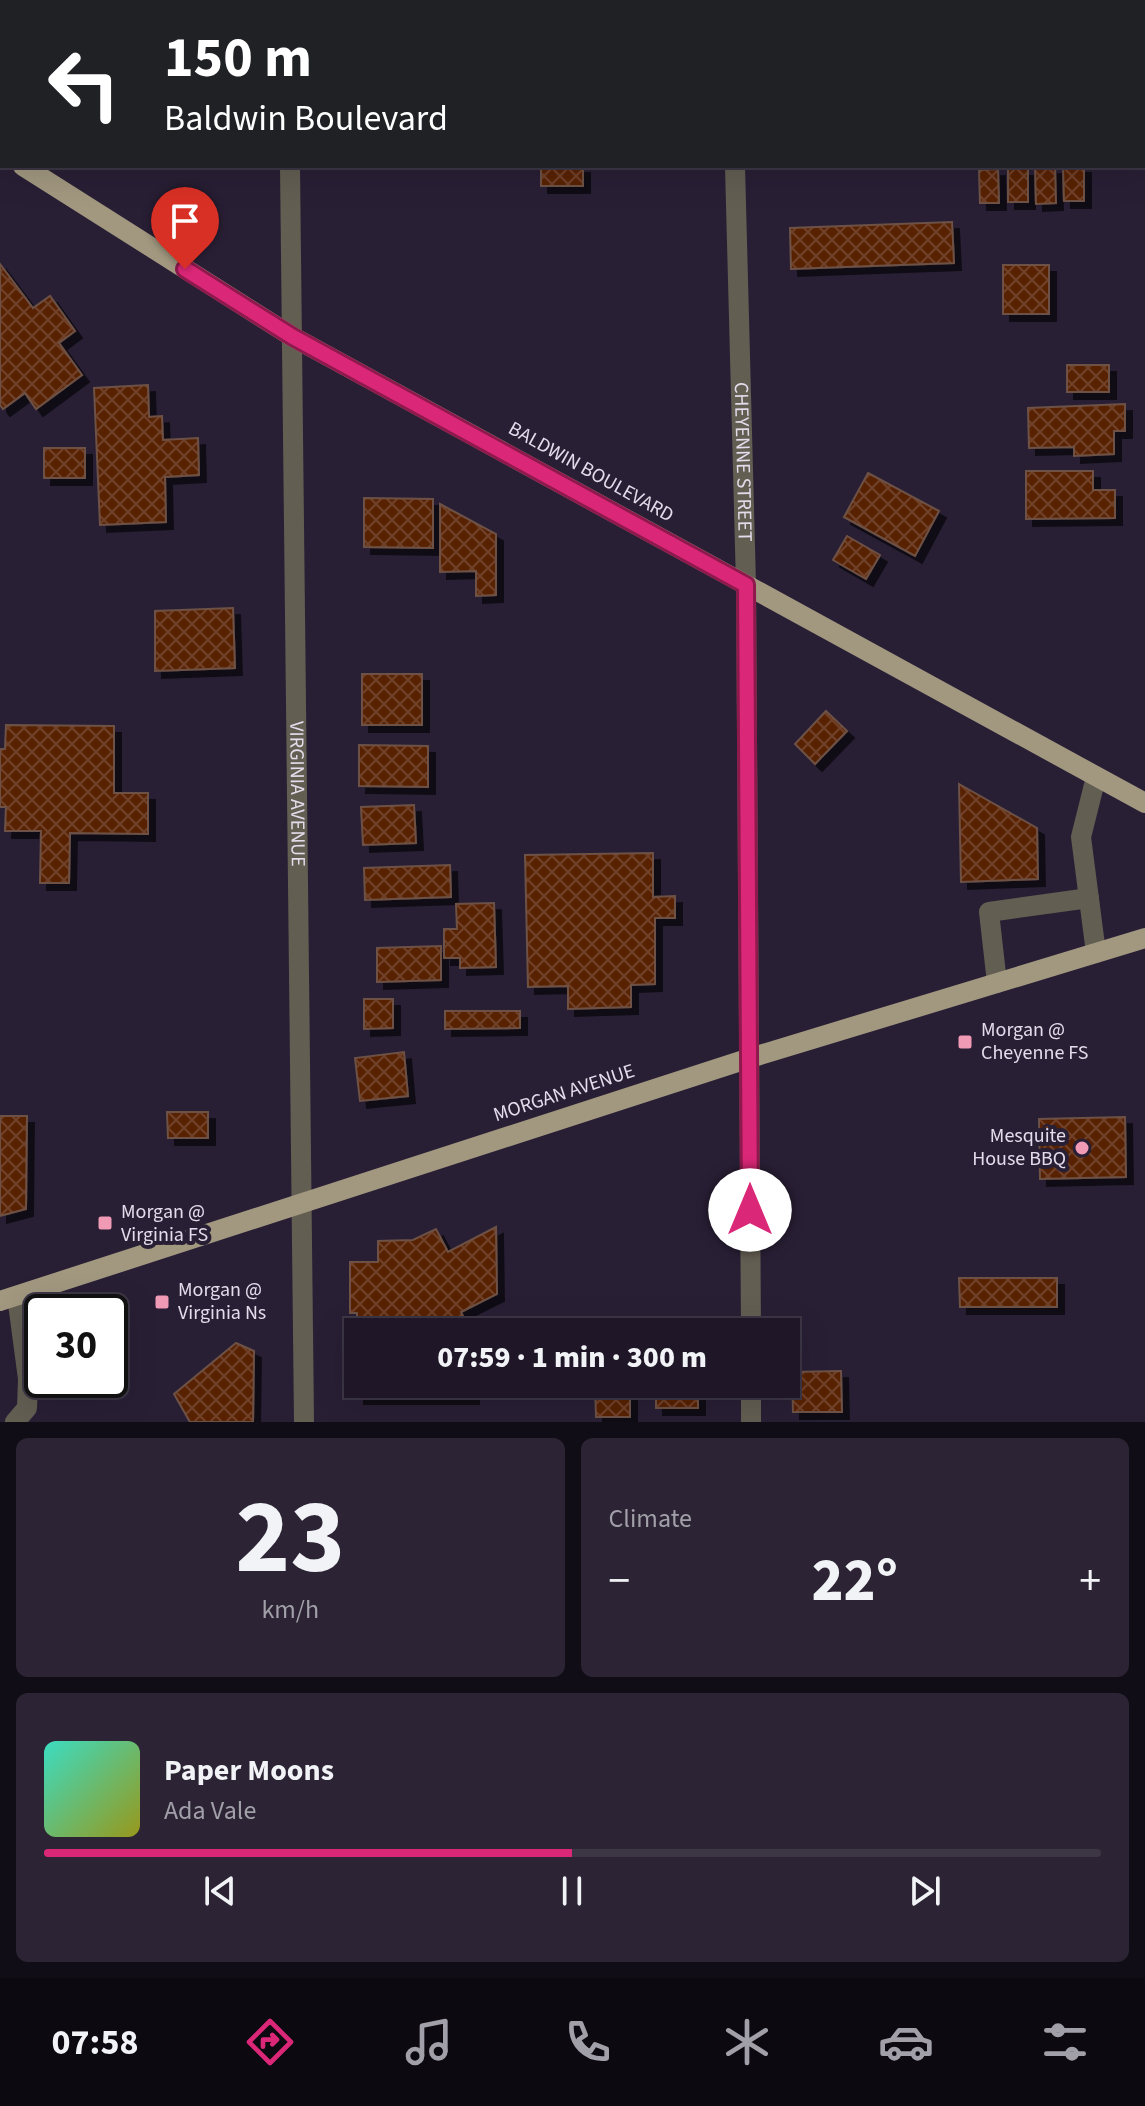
<!DOCTYPE html>
<meta charset="utf-8">
<style>
:root{--surface:#1f1728;--page:#2c2434;--text:#f1f3f6;--muted:#a19fa8;--line:#3c3645;--accent:#db2777}
body{margin:0;font-family:"Source Sans 3",sans-serif;background:var(--page);color:var(--text);height:100vh;display:flex;flex-direction:column;font-size:30px;white-space:nowrap}
*{box-sizing:border-box;margin:0}
p{font-size:26px;color:var(--muted)}
.icon{flex:none;width:44px;height:44px;fill:none;stroke:currentColor;stroke-width:2;stroke-linecap:round;stroke-linejoin:round}
.map{position:relative;height:1422px;overflow:hidden}
.side{display:flex;flex-direction:column;gap:16px;padding:16px;background:#110d16;flex:1}
.side>*{flex:none}
.guide{position:absolute;left:0px;top:0px;width:1146px;height:168px;box-shadow:0 8px 32px #0002,0 0 0 2px var(--line);background:#202124;color:#fff;overflow:hidden}
.speed{position:absolute;left:24px;top:1294px;display:flex;gap:16px;font-size:40px;font-weight:700;text-align:center}
.speed>*{display:grid;place-content:center;width:104px;height:104px;border-radius:50%;background:var(--surface);box-shadow:0 8px 32px #0002,0 0 0 2px var(--line);line-height:1}
.speed .limit{border:4px solid #111;border-radius:12px;background:#fff;color:#111}
.pin{position:absolute;display:grid;place-items:center;width:68px;height:68px;color:#fff;margin:-82px -34px;border-radius:50% 50% 50% 0;rotate:-45deg;box-shadow:0 0 8px #0007}
.pin .icon{rotate:45deg}
.me{position:absolute;width:88px;margin:-44px;rotate:0deg;stroke-linejoin:round;filter:drop-shadow(0 0 6px #0008)}
.turn{display:flex;align-items:center;gap:28px;height:168px;padding:0 32px;font-size:36px}
.turn .icon{width:104px;height:104px;stroke-width:2.5}
.turn b{display:block;font-size:56px;line-height:68px}
.big{font-size:60px;font-weight:800;line-height:1.1}
.side .widget{flex:1;display:flex;flex-direction:column;justify-content:center;gap:12px;min-width:0;padding:0 28px;border-radius:12px;background:var(--page)}
.side .dial{align-items:center;gap:0}
.dial b{font-size:104px;line-height:1}
.song{display:flex;align-items:center;gap:24px}
.cover{width:96px;height:96px;border-radius:12px;background:linear-gradient(135deg,hsl(170 70% 55%),hsl(60 70% 35%))}
.played{height:8px;border-radius:4px;background:linear-gradient(90deg,var(--accent) 50%,var(--line) 50%)}
.keys{display:flex;justify-content:space-around;direction:ltr}
.heat{display:flex;justify-content:space-between;align-items:center;font-size:44px;direction:ltr}
.side .tiles{flex:1;display:grid;gap:16px;grid-template-columns:1fr 1fr}
.widget:last-child{grid-column:span 2}
.trip{position:absolute;left:344px;top:1318px;width:456px;height:80px;border-radius:0px;background:var(--surface);box-shadow:0 8px 32px #0002,0 0 0 2px var(--line);font-weight:800;line-height:80px;text-align:center}
.tabs{display:flex;height:128px;justify-content:space-around;align-items:center;background:#0c0910;color:var(--muted)}
.tabs .icon{width:56px;height:56px}
.tabs .active{color:var(--accent)}
.tabs b{font-size:36px;color:var(--text)}
.map>svg:first-child{display:block}
.building{fill:url(#building-cross-hatch);stroke:#6d5145;stroke-width:2;filter:url(#shadow)}
.lines{fill:none;stroke-linecap:round;stroke-linejoin:round}
.minor{stroke:#635e52;stroke-width:20}
.major{stroke:#a29880;stroke-width:20}
.route-casing{stroke:#8e194d;stroke-width:20}
.route{stroke:#db2777;stroke-width:14}
.poi-dot{fill:#f09ab6;stroke:#291f35;stroke-width:3}
.labels{text-anchor:middle;dominant-baseline:central;stroke-width:8;stroke-linejoin:round;paint-order:stroke}
.street-label{font-size:20px;fill:#e2dceb;stroke:#291f35}
.poi-label{font-size:20px;fill:#e2dceb;stroke:#291f35;text-anchor:start}
</style>
<div class="map">
<svg width="1145" height="1422" viewBox="0 0 1145 1422">
<defs>
<pattern id="building-cross-hatch" width="8" height="8" patternUnits="userSpaceOnUse" patternTransform="scale(2)"><rect width="8" height="8" fill="#592204"/><path d="M0 0l8 8M0 8l8-8" fill="none" stroke="#714229"/></pattern>
<filter id="shadow"><feDropShadow dx="7" dy="7" stdDeviation="0" flood-color="#0009"/></filter>
</defs>
<rect width="100%" height="100%" fill="#291f35"/>
<g class="building">
<polygon points="569,0 672,0 569,2"/>
<rect x="541" y="166" width="42" height="20"/>
<polygon points="1063,166 1084,166 1084,201 1064,201"/>
<polygon points="1055,167 1056,203 1036,204 1035,168"/>
<polygon points="998,169 999,203 980,203 979,170"/>
<rect x="1008" y="169" width="20" height="33"/>
<polygon points="952,222 954,263 791,269 790,228"/>
<polygon points="0,264 33,308 50,296 75,331 59,343 82,375 36,409 25,393 3,409 0,405"/>
<rect x="1003" y="265" width="46" height="49"/>
<rect x="1067" y="365" width="42" height="27"/>
<polygon points="148,385 149,417 162,416 163,440 198,438 199,475 165,477 166,522 100,525 94,388"/>
<polygon points="1125,404 1125,431 1114,431 1114,454 1074,456 1074,447 1029,448 1028,408"/>
<rect x="44" y="448" width="41" height="30"/>
<polygon points="1026,471 1093,471 1093,490 1115,490 1115,518 1026,519"/>
<polygon points="868,473 939,511 915,556 844,517"/>
<polygon points="364,498 433,499 433,548 364,547"/>
<polygon points="440,504 496,534 496,595 476,596 476,571 440,572"/>
<polygon points="847,536 880,555 866,579 833,560"/>
<polygon points="233,608 235,668 155,671 155,611"/>
<rect x="362" y="674" width="60" height="51"/>
<polygon points="826,711 847,731 815,764 795,744"/>
<polygon points="6,725 114,726 114,793 148,793 148,834 70,833 69,883 40,883 41,831 5,831 6,807 0,807 0,749 5,749"/>
<polygon points="359,745 428,746 428,787 359,786"/>
<polygon points="959,784 1037,828 1038,879 961,882"/>
<polygon points="414,805 416,843 363,845 361,807"/>
<polygon points="653,853 653,897 675,896 675,918 655,918 655,984 631,985 631,1007 568,1009 568,986 528,987 525,855"/>
<polygon points="450,865 451,897 365,900 364,868"/>
<polygon points="494,903 496,967 460,968 460,958 444,958 444,929 457,929 456,904"/>
<polygon points="441,946 441,980 377,982 377,948"/>
<polygon points="364,999 393,999 393,1028 364,1029"/>
<polygon points="445,1011 520,1011 520,1028 445,1029"/>
<polygon points="404,1052 408,1096 360,1101 355,1058"/>
<polygon points="167,1112 208,1112 208,1138 168,1138"/>
<polygon points="0,1116 27,1116 26,1209 0,1216"/>
<polygon points="1125,1117 1126,1177 1040,1179 1039,1119"/>
<polygon points="496,1227 497,1294 461,1312 470,1332 358,1332 358,1384 472,1384 472,1397 357,1397 357,1313 350,1313 350,1262 378,1262 378,1241 413,1240 436,1229 448,1252"/>
<polygon points="959,1278 1057,1278 1057,1307 960,1307"/>
<polygon points="236,1343 254,1351 253,1422 190,1422 174,1394"/>
<polygon points="841,1371 842,1412 793,1412 792,1372"/>
<polygon points="595,1384 630,1384 630,1417 596,1417"/>
<rect x="656" y="1384" width="42" height="24"/>
</g>
<g class="lines">
<g class="minor">
<polyline points="287,0 287,2"/>
<polyline points="732,0 732,2"/>
<polyline points="1144,65 1145,64"/>
<polyline points="0,71 2,71"/>
<path id="s1" d="M290 166 304 1422"/>
<path id="s2" d="M735 166 746 585 751 1332"/>
<polyline points="1096,777 1081,837 1096,953"/>
<polyline points="997,983 989,912 1089,898"/>
<polyline points="751,1384 751,1422"/>
<polyline points="15,1422 27,1408 28,1379 17,1296"/>
</g>
<g class="major">
<polyline points="0,151 2,152"/>
<polyline points="23,166 293,337 1145,803"/>
<polyline points="0,1301 750,1058 1145,938"/>
</g>
</g>
<g class="lines">
<g class="route-casing">
<polyline id="route" points="185,269 293,337 746,585 750,1210"/>
</g>
<use href="#route" class="route"/>
</g>
<g class="poi-dot">
<rect x="957" y="1034" width="16" height="16" rx="4"/>
<circle cx="1082" cy="1148" r="8"/>
<rect x="97" y="1215" width="16" height="16" rx="4"/>
<rect x="154" y="1294" width="16" height="16" rx="4"/>
</g>
<g class="labels">
<g class="street-label">
<text stroke="none"><textPath href="#s2" startOffset="296">CHEYENNE STREET</textPath></text>
<text transform="translate(591 472) rotate(29)">BALDWIN BOULEVARD</text>
<text stroke="none"><textPath href="#s1" startOffset="628">VIRGINIA AVENUE</textPath></text>
<text transform="translate(564 1093) rotate(-18)">MORGAN AVENUE</text>
</g>
<g class="poi-label">
<text x="981" y="1030">Morgan @<tspan x="981" dy="23">Cheyenne FS</tspan></text>
<text x="1066" y="1136" text-anchor="end">Mesquite<tspan x="1066" dy="23">House BBQ</tspan></text>
<text x="121" y="1212">Morgan @<tspan x="121" dy="23">Virginia FS</tspan></text>
<text x="178" y="1290">Morgan @<tspan x="178" dy="23">Virginia Ns</tspan></text>
</g>
</g>
</svg>
<div class="speed"><div class="limit">30</div></div>
<div class="pin" style="left:185px;top:269px;background:#d93025"><svg class="icon" aria-label="arrive" viewBox="0 0 24 24"><path d="M6 21V4h12l-3 4 3 4H6"/></svg></div>
<svg class="me" style="left:750px;top:1210px" viewBox="-20 -20 40 40"><circle r="19" fill="#fff"/><path d="M0-13L10 11 0 6-10 11z" fill="#db2777"/></svg>
<div class="trip">07:59 · 1 min · 300 m</div>
<div class="guide">
<div class="turn"><svg class="icon" aria-label="left" viewBox="0 0 24 24"><path d="M17 20v-9H6M10 6l-5 5 5 5"/></svg><div><b>150 m</b>Baldwin Boulevard</div></div>
</div>
</div>
<section class="side">
<div class="tiles">
<div class="widget dial"><b>23</b><p>km/h</p></div>
<div class="widget"><p>Climate</p>
<div class="heat"><a>−</a><b class="big">22°</b><a>+</a></div>
</div>
<div class="widget">
<div class="song"><i class="cover"></i><div><b>Paper Moons</b><p>Ada Vale</p></div></div>
<div class="played"></div>
<div class="keys"><svg class="icon" aria-label="previous" viewBox="0 0 24 24"><path d="M18 5L8 12l10 7zM5 5v14"/></svg><svg class="icon" aria-label="pause" viewBox="0 0 24 24"><path d="M8 5v14M16 5v14"/></svg><svg class="icon" aria-label="next" viewBox="0 0 24 24"><path d="M6 5l10 7-10 7zM19 5v14"/></svg></div>
</div>
</div>
</section>
<nav class="tabs">
<b>07:58</b>
<svg class="icon active" aria-label="directions" viewBox="0 0 24 24"><path d="M12 3l9 9-9 9-9-9zM9 14v-3h6M13 9l2 2-2 2"/></svg>
<svg class="icon" aria-label="music" viewBox="0 0 24 24"><path d="M9 18V5l10-2v13"/><circle cx="6" cy="18" r="3"/><circle cx="16" cy="16" r="3"/></svg>
<svg class="icon" aria-label="phone" viewBox="0 0 24 24"><path d="M5 4h4l2 5-3 2q2 4 5 5l2-3 5 2v4C11 20 4 13 5 4z"/></svg>
<svg class="icon" aria-label="climate" viewBox="0 0 24 24"><path d="M12 3v18M4 7l16 10M4 17L20 7"/></svg>
<svg class="icon" aria-label="car" viewBox="0 0 24 24"><path d="M5 17H2v-5l4-1 3-4h7l3 4 3 1v5h-3M9 17h6M6 11h13"/><circle cx="7" cy="17" r="2"/><circle cx="17" cy="17" r="2"/></svg>
<svg class="icon" aria-label="filters" viewBox="0 0 24 24"><path d="M4 7h16M4 17h16"/><circle cx="9" cy="7" r="2"/><circle cx="15" cy="17" r="2"/></svg>
</nav>
